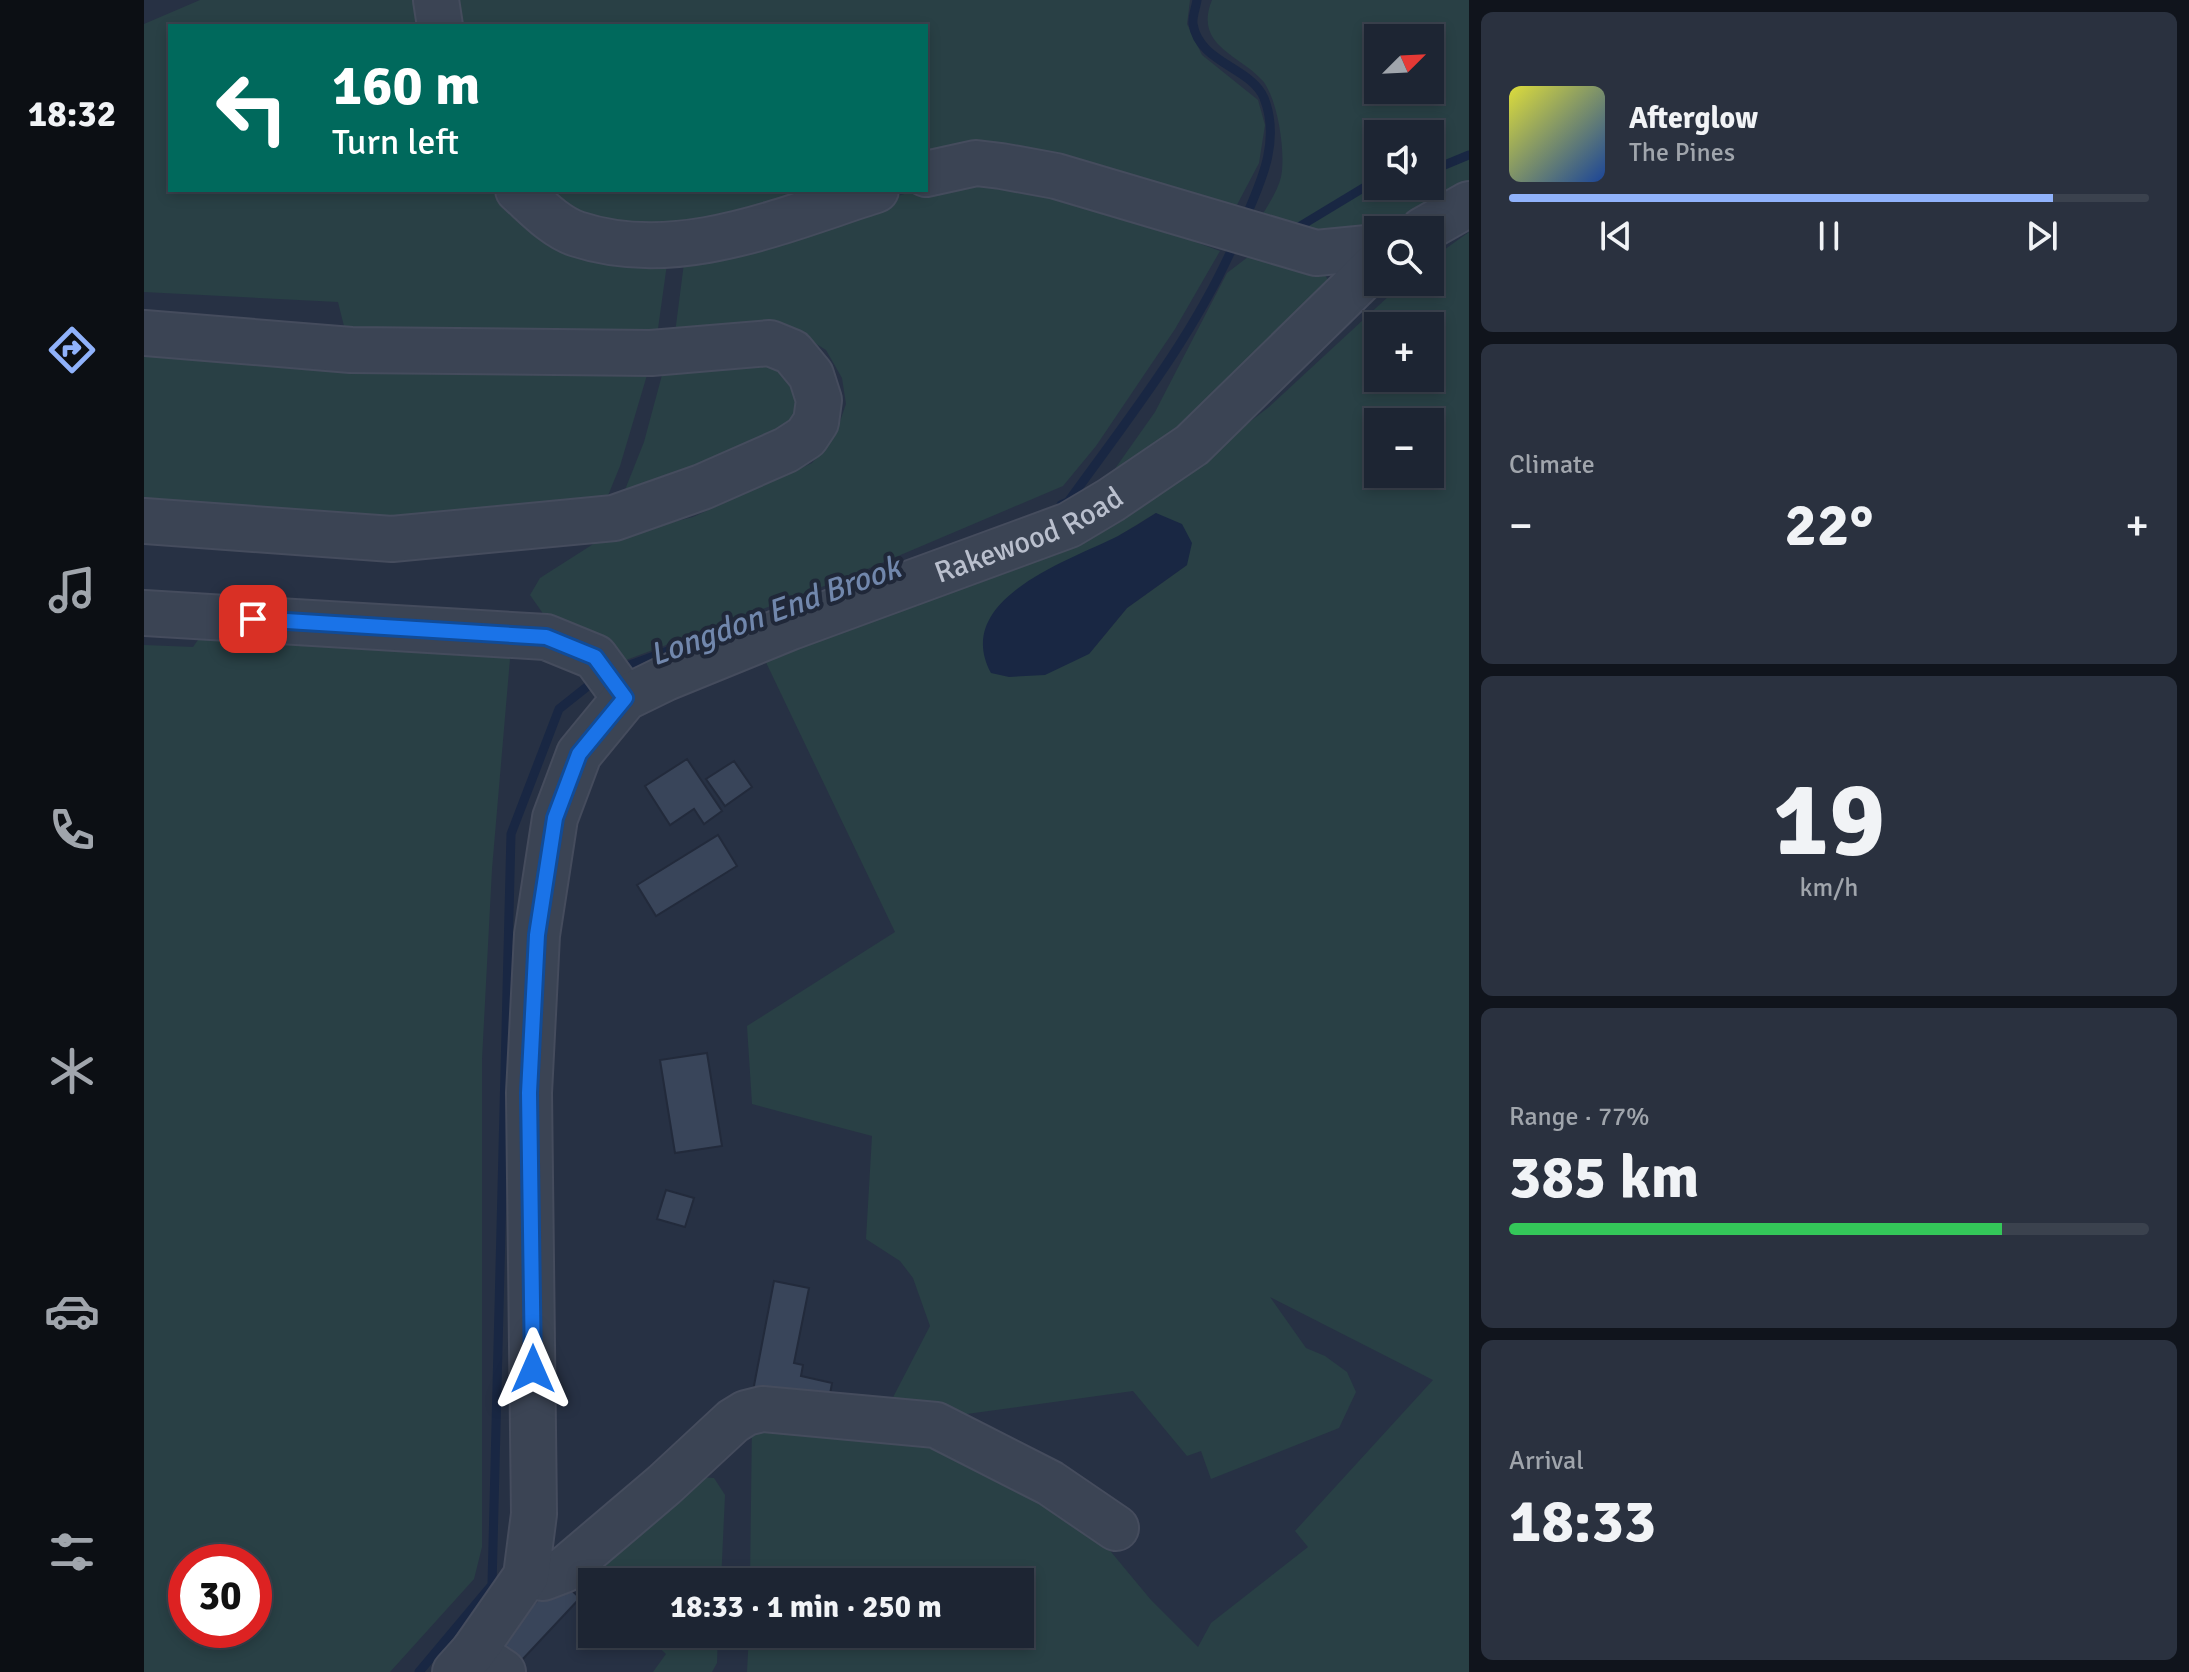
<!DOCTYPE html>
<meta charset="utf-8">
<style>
:root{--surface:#1d2533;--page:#2a313f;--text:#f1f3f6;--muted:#a0a5ac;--line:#3b424e;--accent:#90b2fb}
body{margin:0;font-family:Signika,sans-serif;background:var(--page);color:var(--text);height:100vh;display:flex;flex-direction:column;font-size:30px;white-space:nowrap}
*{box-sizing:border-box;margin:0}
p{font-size:26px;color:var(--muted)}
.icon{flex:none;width:44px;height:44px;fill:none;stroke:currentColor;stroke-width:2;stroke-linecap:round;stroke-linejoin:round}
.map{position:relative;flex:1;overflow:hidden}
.panel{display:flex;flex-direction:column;gap:12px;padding:12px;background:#10141c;width:720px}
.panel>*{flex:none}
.top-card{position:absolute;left:24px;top:24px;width:760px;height:168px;border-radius:0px;box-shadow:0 4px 12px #0003,0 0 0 2px var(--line);background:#00695c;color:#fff;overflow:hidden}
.needle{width:52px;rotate:66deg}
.tools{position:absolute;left:1220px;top:24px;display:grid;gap:16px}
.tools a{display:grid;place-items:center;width:80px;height:80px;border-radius:0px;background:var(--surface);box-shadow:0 4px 12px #0003,0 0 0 2px var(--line);font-size:40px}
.speed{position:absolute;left:24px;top:1544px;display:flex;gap:16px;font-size:40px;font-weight:700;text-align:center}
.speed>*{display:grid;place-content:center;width:104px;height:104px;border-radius:50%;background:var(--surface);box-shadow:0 4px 12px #0003,0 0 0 2px var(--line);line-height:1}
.speed .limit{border:12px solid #d22;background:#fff;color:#111}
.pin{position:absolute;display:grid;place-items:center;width:68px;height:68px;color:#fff;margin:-34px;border-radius:16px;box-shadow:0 4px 12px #0006}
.me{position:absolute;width:88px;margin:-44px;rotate:0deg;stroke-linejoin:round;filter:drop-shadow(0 0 6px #0008)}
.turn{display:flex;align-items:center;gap:28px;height:168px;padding:0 32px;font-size:36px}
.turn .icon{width:104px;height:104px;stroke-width:2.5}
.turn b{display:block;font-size:56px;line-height:68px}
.big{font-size:60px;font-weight:700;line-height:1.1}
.panel .card{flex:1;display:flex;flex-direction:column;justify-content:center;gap:12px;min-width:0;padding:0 28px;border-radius:12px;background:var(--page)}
.panel .dial{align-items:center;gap:0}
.dial b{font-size:104px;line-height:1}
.song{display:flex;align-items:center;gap:24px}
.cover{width:96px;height:96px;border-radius:12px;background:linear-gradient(135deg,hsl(60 70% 55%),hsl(220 70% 35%))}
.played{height:8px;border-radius:4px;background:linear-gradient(90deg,var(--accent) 85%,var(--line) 85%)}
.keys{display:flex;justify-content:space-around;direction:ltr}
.heat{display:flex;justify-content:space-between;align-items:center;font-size:44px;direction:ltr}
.charge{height:12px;border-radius:6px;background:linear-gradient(90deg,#34c759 77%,var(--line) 0)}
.trip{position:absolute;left:434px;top:1568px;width:456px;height:80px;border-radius:0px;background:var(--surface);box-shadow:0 4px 12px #0003,0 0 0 2px var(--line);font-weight:700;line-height:80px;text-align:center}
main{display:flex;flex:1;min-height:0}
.tab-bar{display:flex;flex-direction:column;width:144px;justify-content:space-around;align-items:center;background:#0c0f14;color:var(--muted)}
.tab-bar .icon{width:56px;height:56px}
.tab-bar .selected{color:var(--accent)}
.tab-bar b{font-size:36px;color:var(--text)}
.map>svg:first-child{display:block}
.green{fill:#294045;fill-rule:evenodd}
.water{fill:#192743}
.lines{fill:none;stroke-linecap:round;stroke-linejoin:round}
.stream{stroke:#192743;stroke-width:9}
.building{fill:#39455a;stroke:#222a3b;stroke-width:2}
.minor-casing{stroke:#454c5d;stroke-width:48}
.minor{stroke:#3b4454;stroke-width:44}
.route-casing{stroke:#114b97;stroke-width:20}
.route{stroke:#1a73e8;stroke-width:14}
.labels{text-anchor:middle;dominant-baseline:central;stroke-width:8;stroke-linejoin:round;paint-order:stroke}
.street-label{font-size:30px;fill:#b9bfcd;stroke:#202839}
.water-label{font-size:32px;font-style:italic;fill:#7187ac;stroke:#202839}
</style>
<main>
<nav class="tab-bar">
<b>18:32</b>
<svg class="icon selected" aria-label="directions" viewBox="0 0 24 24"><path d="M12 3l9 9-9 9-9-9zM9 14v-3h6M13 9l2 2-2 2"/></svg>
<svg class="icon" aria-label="music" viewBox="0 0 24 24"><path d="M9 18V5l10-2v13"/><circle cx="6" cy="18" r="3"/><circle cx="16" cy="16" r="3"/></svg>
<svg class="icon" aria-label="phone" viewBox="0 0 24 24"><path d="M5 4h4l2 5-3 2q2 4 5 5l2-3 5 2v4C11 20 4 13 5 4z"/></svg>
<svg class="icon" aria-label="climate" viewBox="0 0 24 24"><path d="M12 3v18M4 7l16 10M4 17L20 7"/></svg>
<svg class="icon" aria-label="car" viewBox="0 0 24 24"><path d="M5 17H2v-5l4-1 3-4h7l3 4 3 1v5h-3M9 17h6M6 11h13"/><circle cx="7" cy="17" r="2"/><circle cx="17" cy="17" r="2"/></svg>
<svg class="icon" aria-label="filters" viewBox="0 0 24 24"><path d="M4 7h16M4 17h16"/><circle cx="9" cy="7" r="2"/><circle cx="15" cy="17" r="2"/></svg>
</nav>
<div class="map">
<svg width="1325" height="1672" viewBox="0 0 1325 1672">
<rect width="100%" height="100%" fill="#273144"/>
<g class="green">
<polygon points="56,0 271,0 276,26 26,26 26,190 353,190 523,264 512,343 202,334 194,302 0,292 0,24"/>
<polygon points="300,0 1046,0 1043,24 1058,55 1114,100 1121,125 1115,163 1085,220 782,165 782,26 302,26"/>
<path d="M1068 0H1325V190L1267 226 1256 230H1234V236L1111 227C1119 212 1133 194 1137 177 1142 154 1134 100 1119 81 1097 55 1049 46 1068 0ZM1234 38H1286V90H1234ZM1234 134H1286V186H1234Z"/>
<polygon points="824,174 1034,223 1038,237 1076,251 1031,329 952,446 919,486 707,576 474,663 407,625 386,595 396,578 454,541 549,517 668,463 691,436 702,404 698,378 682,350 661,337 530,341 540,263"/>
<polygon points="384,190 700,190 595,227 442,227"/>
<path d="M1325 232V1672H603L605 1634H876V1582H606L608 1421 771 1436 943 1523 1007 1600 1054 1647 1067 1623 1164 1547 1151 1531 1289 1380 1126 1297 1162 1348 1181 1356 1203 1372 1212 1392 1195 1428 1067 1479 1057 1451 1043 1456 989 1391 808 1416 744 1407 786 1326 769 1278 756 1261 722 1239 728 1136 608 1104 603 1026 751 932 617 652 1030 480 1125 407 1260 282H1286V260ZM1234 326H1286V378H1234ZM1234 422H1286V474H1234ZM1012 513 1043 565 983 608 945 654 976 535Z"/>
<polygon points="1113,250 1178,269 1185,282 1115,365 951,497 1011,412 1083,273"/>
<polygon points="0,354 503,375 476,466 459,508 287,524 0,508"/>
<polygon points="634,358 653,366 659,429 475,505 500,442 518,375 562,364"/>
<path d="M61 630 367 647 348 869 338 1059V1547L330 1579 246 1672H0V645L49 647ZM42 1562H110V1630H42Z"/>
<polygon points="542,1476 570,1478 581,1495 577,1582 450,1582 438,1568"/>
<polygon points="501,1634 574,1634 573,1663 568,1672 509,1672 522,1654"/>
</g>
<path class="water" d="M1012 513 1038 524 1048 543 1043 565 983 608 945 654 901 675 865 677 847 673C807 599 926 560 974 536 987 529 999 521 1012 513Z"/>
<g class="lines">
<g class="stream">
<path d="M1053 0C1052 7 1048 17 1049 24 1055 63 1107 67 1120 98 1137 141 1117 182 1100 221"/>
<polyline points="1286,171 1325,155"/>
<polyline points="1153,228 1234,179"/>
<path d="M917 505 924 502C984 419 1050 336 1091 242"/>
<polyline points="475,669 600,623"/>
<polyline points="275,1672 348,1585 367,834 415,709 454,678"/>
</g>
</g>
<g class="building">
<polygon points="543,759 578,811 560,824 550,809 526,825 501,786"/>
<polygon points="590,761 608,787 581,806 562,779"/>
<polygon points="574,835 593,866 512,916 493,885"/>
<polygon points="563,1053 578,1146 531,1153 516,1060"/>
<polygon points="522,1190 550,1198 541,1227 513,1219"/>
<polygon points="630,1281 665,1288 650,1363 659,1365 657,1376 688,1383 684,1406 609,1391"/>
<polygon points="414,1578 436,1598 376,1662 355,1642"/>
</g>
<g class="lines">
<g class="minor-casing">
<g id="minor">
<polyline points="292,0 296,26"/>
<polyline points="782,174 832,163 857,166 912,176 1172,253 1234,247"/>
<path d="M374 190C391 205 411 227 433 234 533 267 638 220 732 190"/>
<polyline points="1279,230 1325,204"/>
<polyline points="0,333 207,350 507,353 626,343 648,352 667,375 675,400 672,422 662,437 642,450 558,487 470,518 248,539 0,521"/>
<polyline points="0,613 402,637 451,657 481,698"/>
<polyline points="382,1576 399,1578 420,1570 520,1485 589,1421 602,1413 618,1409 792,1425 906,1483 972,1528"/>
<polyline points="329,1652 359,1672"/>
<path id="s1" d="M311 1672 329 1652 382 1576 390 1514 385 1093 393 935 411 818 435 754 481 698 522 678 647 627 925 525 967 500 1048 445 1234 263"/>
</g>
</g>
<use href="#minor" class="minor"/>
</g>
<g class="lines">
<g class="route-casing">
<polyline id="route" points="109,619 402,637 451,657 481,698 435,754 411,818 393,935 385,1093 389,1369"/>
</g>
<use href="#route" class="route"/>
</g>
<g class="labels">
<g class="street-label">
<text stroke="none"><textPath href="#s1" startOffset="1456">Rakewood Road</textPath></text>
</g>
<g class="water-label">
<text transform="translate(631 611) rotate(-20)">Longdon End Brook</text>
</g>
</g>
</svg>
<div class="tools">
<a><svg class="needle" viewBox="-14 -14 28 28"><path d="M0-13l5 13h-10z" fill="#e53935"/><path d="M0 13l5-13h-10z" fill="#a0a5ac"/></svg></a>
<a><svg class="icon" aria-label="sound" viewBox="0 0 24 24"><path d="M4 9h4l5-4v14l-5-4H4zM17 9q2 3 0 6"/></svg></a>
<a><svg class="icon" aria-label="search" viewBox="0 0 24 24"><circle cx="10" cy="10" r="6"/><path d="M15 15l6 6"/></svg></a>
<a>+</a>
<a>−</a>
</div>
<div class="speed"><div class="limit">30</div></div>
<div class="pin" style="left:109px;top:619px;background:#d93025"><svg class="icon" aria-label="arrive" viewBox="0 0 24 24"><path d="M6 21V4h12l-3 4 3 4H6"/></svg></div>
<svg class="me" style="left:389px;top:1369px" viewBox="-20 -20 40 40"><path d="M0-17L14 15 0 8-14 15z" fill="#1a73e8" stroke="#fff" stroke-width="4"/></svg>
<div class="trip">18:33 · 1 min · 250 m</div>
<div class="top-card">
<div class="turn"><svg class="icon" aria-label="left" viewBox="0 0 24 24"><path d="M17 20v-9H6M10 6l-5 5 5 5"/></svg><div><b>160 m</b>Turn left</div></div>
</div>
</div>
<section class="panel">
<div class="card">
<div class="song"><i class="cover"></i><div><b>Afterglow</b><p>The Pines</p></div></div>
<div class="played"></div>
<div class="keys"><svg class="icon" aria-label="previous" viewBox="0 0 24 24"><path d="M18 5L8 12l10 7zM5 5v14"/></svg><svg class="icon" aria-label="pause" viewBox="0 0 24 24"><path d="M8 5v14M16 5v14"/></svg><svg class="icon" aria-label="next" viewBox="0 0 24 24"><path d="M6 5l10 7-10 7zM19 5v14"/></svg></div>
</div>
<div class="card"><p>Climate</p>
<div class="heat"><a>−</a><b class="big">22°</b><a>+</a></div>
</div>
<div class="card dial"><b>19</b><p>km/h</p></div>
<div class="card"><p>Range · 77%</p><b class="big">385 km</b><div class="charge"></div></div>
<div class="card"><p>Arrival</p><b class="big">18:33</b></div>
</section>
</main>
